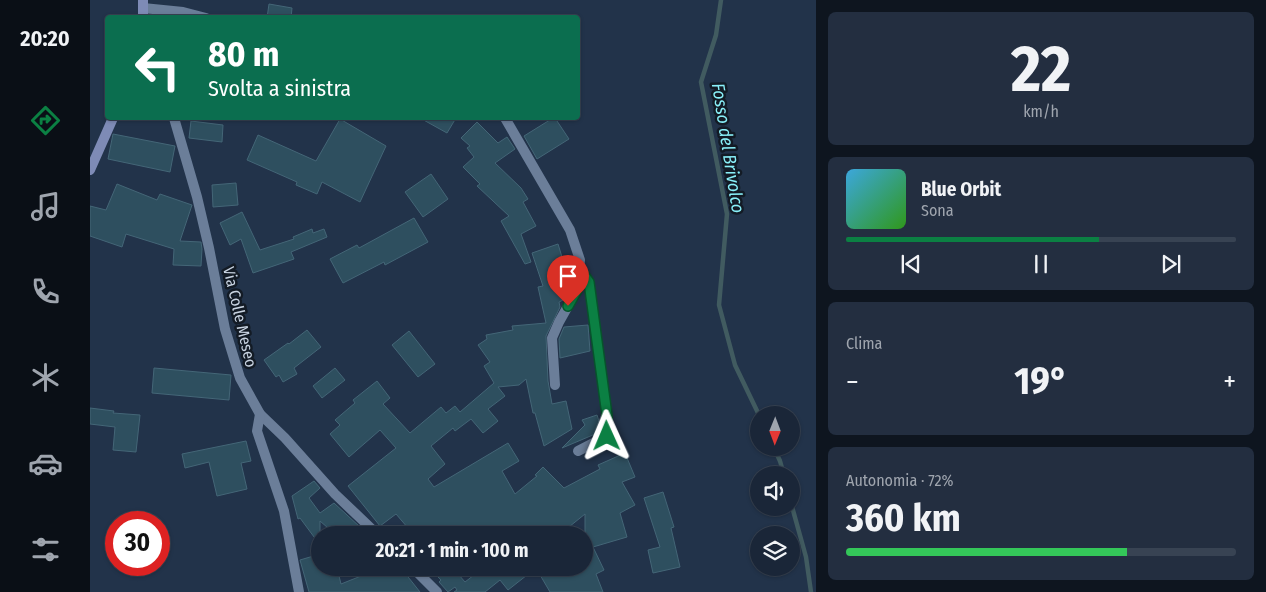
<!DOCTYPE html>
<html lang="it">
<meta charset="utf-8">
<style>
:root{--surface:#1a2638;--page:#232e40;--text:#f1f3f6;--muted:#9fa5ae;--line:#384353;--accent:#0b8043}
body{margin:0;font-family:"Fira Sans Condensed",sans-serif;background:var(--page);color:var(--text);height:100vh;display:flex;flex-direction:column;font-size:19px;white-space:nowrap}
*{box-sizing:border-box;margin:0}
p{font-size:16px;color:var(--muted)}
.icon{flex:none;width:28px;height:28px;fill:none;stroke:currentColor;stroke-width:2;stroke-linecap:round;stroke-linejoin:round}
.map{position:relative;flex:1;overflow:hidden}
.drawer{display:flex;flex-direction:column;gap:12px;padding:12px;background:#0e151f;width:450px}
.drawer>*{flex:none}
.hud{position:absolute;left:15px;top:15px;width:475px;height:105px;border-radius:5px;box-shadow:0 1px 4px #0004,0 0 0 1px var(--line);background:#0b6e4f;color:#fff;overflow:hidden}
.needle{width:32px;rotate:181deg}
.controls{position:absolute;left:660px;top:406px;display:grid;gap:10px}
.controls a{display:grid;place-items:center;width:50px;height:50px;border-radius:50%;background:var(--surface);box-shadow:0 1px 4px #0004,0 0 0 1px var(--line);font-size:25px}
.speed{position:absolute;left:15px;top:511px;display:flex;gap:10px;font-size:25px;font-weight:700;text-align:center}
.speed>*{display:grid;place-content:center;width:65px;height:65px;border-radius:50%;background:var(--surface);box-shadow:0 1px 4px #0004,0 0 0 1px var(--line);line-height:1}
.speed .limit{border:8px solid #d22;background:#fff;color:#111}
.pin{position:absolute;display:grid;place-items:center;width:42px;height:42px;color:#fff;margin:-51px -21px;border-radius:50% 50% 50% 0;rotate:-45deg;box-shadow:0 0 5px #0007}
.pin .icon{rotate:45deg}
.me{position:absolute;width:55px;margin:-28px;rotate:359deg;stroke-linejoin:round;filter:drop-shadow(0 0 4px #0008)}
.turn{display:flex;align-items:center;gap:18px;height:105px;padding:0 20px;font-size:22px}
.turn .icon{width:65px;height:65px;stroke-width:2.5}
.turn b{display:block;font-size:35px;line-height:42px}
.big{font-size:38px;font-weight:700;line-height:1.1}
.drawer .tile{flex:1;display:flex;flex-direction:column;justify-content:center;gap:8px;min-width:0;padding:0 18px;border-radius:8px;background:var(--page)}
.drawer .dial{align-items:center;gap:0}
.dial b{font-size:65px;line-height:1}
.song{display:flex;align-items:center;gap:15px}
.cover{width:60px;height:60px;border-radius:8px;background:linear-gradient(135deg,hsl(200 70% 55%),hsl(110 70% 35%))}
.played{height:5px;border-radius:2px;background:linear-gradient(90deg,var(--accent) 65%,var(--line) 65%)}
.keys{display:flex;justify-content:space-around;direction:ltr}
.heat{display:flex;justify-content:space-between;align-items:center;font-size:28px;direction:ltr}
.charge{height:8px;border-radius:4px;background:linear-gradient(90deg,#34c759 72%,var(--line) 0)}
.trip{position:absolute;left:221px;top:526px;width:282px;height:50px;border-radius:25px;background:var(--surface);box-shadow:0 1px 4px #0004,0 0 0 1px var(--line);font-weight:700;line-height:50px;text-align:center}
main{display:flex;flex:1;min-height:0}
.dock{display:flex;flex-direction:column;width:90px;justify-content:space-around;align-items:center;background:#0a0f16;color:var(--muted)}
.dock .icon{width:35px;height:35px}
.dock .selected{color:var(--accent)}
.dock b{font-size:22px;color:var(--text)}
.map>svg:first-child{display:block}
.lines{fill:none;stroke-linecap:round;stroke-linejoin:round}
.stream{stroke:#415b60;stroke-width:4.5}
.building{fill:#2e4f5f;stroke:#467}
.street{stroke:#6b7e99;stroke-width:10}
.secondary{stroke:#7e8bb6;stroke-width:10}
.route-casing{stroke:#07532c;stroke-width:12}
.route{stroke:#0b8043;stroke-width:9}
.labels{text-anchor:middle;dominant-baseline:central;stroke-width:5;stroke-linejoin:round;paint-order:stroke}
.street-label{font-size:16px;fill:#c8d3e1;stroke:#131b25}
.water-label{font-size:18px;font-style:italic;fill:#89f0f9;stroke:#131b25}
</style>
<main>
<nav class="dock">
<b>20:20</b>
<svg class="icon selected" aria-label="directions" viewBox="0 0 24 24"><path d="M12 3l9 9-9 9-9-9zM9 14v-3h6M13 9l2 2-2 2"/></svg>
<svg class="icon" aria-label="music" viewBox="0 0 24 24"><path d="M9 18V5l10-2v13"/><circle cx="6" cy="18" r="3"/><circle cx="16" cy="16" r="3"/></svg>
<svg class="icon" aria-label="phone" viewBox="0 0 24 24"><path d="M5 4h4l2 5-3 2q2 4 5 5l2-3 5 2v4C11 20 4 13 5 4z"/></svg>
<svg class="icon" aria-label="climate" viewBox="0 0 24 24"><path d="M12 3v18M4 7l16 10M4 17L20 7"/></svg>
<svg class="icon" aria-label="car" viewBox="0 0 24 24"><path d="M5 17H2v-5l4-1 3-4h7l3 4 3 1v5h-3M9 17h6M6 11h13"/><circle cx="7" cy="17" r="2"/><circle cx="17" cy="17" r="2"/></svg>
<svg class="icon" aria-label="filters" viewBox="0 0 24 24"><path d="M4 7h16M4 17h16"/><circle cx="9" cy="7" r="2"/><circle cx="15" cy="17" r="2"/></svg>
</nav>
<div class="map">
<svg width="726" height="592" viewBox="0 0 726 592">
<rect width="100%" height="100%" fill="#22334a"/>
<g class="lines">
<g class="stream">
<polyline points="631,0 626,35 611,82 637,214 629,305 645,365 669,415"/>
<polyline points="684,448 690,461 694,475"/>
<polyline points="701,503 716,557 721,592"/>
</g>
</g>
<g class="building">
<polygon points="179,4 202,8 201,18 177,18"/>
<polygon points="330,118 366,118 357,133"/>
<polygon points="463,118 465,118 479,139 447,159 434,136"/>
<polygon points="250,119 296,146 270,202 232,182 227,194 206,185 207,182 157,160 168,135 226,161"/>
<polygon points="101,121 133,125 132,142 99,138"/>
<polygon points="387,122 408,143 417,137 425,149 405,163 431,188 438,199 433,202 446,226 431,234 441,262 435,264 411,221 419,216 387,186 390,184 373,167 384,157 377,148 380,146 371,138"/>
<polygon points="23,134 85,146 80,172 18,159"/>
<polygon points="341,174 358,199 333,217 315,192"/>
<polygon points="146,183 148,205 123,207 122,185"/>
<polygon points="27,184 67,200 70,194 102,205 90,241 111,242 112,249 111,266 83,265 84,249 36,234 32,247 0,236 0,206 16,210"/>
<polygon points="152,212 170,250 204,239 203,237 222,229 223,233 234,229 237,237 201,252 204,259 163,273 151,239 140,245 130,223"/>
<polygon points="324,218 338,242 295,265 294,262 253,283 240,259 267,245 269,248"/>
<polygon points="468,244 476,270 475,271 479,290 477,294 472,295 473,300 469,302 470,307 456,336 458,381 462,404 476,401 482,429 454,446 445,413 443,413 436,379 429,385 408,387 415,396 398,409 408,421 393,433 381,419 365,431 363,428 341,446 355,464 338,479 344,487 418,443 429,461 412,471 425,494 447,476 445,475 453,467 474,488 510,469 508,465 535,453 545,477 532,482 545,505 530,513 537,537 503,547 514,570 506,574 513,592 460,592 446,568 418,590 410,580 395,592 364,592 367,590 365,587 358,592 349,582 351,580 339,568 363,568 375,582 393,568 495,568 495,514 469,535 390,535 384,528 377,535 324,535 306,514 290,526 258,486 306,448 290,430 259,457 240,434 250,425 245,420 265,403 263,400 287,381 300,398 293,404 320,433 351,407 356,413 365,406 370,412 404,383 394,366 400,362 388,345 397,339 396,335 423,330 422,326 456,323 448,287 453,286 442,253"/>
<polygon points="498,325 500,351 470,358 469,339 474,327"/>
<polygon points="217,330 231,347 204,368 207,374 193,382 189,375 186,377 174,360 198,343 199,344"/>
<polygon points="319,331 345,364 328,377 302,345"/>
<polygon points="64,368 141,375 139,400 62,393"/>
<polygon points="245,368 255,380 232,398 223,386"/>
<polygon points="0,408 24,411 23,413 50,415 46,452 23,450 25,427 0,424"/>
<polygon points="507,415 510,424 510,432 472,448 495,425 492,420"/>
<polygon points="156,441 161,461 151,463 157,489 127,496 119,462 95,468 92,454"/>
<polygon points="224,481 230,488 219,498 230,513 244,503 270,527 263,535 246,535 230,521 230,545 210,518 208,519 202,496"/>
<polygon points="573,492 584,527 581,528 590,567 563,573 558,550 570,547 554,498"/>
<polygon points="230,554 230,568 247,568 251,584 276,574 277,575 292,568 311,568 330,592 219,592 210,560"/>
</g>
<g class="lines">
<g class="street">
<polyline points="53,8 93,12 116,18"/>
<polyline points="84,118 107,197 119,248 135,329 150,378 170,414 195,438 245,494 288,535"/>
<polyline points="415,118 480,230 490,260 487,290 469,322 462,338 465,385"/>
<polyline points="170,414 167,431 194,511 209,592"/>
<polyline points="488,451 517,436 517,415 499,282 489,269"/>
<polyline points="323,568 347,592"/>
</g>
<g class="secondary">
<polyline points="53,18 53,0"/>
<polyline points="0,170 23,118"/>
</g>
</g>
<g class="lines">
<g class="route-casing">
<polyline id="route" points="478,306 487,290 490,269 499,282 517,415 517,436"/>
</g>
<use href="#route" class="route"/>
</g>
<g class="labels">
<g class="street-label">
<text transform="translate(150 317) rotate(77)">Via Colle Meseo</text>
</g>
<g class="water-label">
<text transform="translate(638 148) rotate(81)">Fosso del Brivolco</text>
</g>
</g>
</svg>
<div class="controls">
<a><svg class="needle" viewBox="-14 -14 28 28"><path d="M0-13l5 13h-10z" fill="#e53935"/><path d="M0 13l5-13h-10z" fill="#9fa5ae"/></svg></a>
<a><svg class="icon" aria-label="sound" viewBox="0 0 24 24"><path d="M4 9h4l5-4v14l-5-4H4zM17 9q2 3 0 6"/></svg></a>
<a><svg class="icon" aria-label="layers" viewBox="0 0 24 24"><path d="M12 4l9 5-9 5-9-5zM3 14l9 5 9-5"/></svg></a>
</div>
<div class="speed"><div class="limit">30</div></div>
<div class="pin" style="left:478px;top:306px;background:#d93025"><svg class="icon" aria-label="arrive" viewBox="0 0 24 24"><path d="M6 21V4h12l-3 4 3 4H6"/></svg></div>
<svg class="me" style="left:517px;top:436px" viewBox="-20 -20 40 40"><path d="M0-17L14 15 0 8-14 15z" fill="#0b8043" stroke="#fff" stroke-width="4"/></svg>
<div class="trip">20:21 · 1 min · 100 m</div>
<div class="hud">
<div class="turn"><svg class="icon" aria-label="left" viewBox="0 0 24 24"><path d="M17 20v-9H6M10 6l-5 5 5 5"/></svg><div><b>80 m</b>Svolta a sinistra</div></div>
</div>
</div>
<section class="drawer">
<div class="tile dial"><b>22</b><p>km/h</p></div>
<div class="tile">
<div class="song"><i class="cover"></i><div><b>Blue Orbit</b><p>Sona</p></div></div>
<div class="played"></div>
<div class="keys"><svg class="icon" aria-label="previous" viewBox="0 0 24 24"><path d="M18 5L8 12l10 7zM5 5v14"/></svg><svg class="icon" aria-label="pause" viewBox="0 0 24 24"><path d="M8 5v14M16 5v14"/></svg><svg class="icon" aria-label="next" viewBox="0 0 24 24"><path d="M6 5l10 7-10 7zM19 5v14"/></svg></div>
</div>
<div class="tile"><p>Clima</p>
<div class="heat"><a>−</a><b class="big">19°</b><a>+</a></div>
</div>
<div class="tile"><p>Autonomia · 72%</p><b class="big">360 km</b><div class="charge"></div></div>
</section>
</main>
